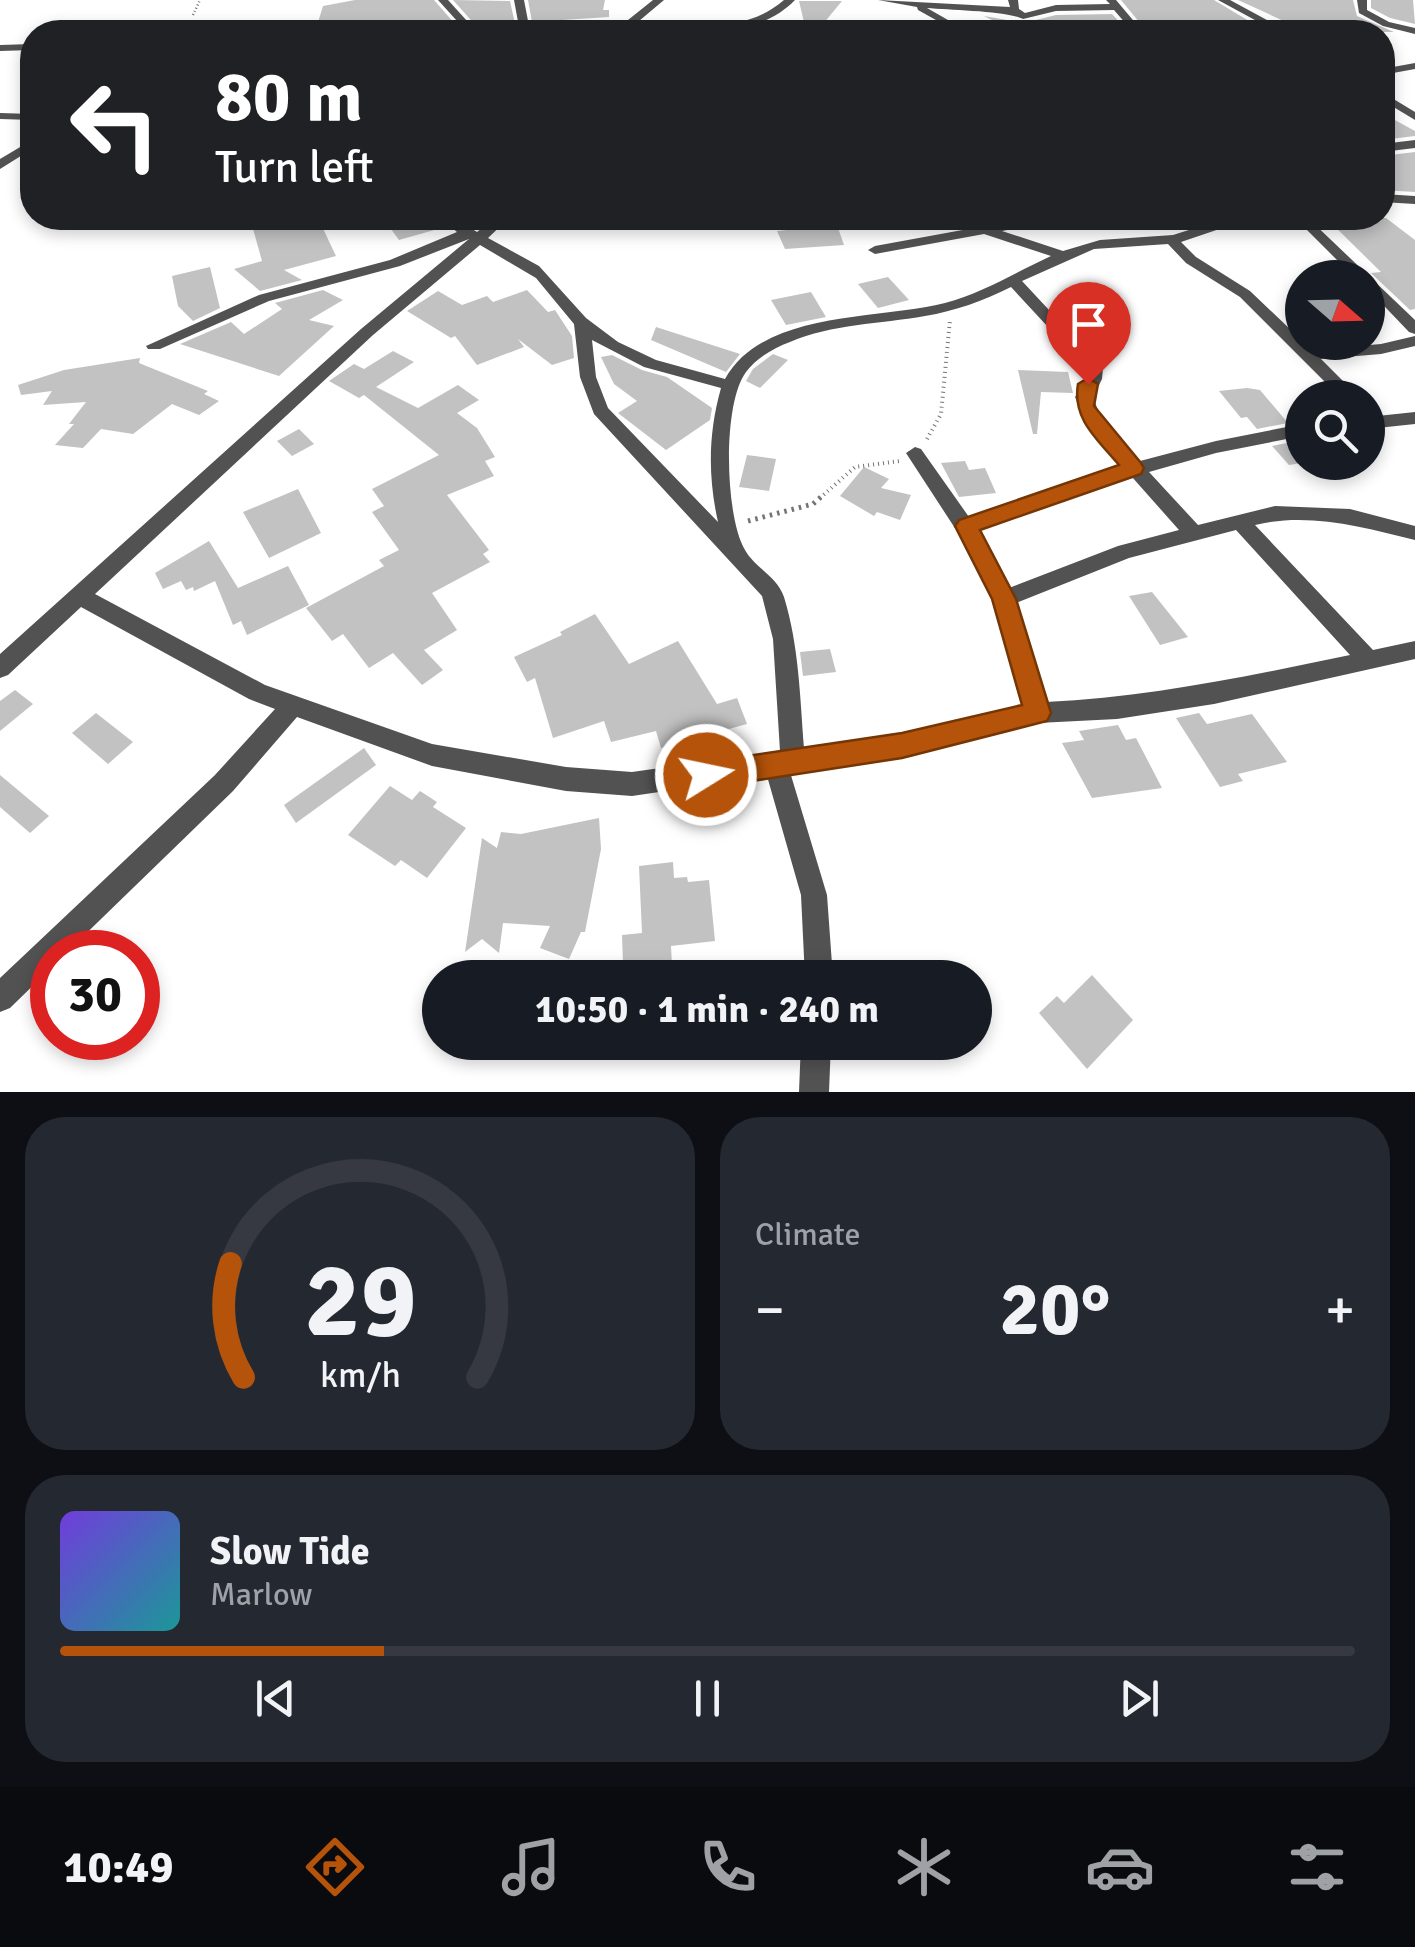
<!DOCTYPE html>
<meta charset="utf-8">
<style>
:root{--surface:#171b24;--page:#242831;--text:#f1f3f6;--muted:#9ea1a6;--line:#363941;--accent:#b45309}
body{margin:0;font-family:Signika,sans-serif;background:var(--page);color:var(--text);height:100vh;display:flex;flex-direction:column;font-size:38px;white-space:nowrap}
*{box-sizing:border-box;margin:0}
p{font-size:32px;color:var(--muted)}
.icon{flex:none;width:55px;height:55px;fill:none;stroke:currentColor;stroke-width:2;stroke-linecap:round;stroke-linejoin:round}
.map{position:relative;height:1092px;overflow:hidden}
.panel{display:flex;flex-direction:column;gap:25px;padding:25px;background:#0d0f14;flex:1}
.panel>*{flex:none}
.top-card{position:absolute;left:20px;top:20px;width:1375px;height:210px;border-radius:40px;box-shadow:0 5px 15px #0003;background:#202124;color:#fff;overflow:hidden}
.needle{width:65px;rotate:110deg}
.tools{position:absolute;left:1285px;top:260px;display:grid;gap:20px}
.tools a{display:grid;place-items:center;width:100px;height:100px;border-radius:50%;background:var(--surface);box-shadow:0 5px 15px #0003;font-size:50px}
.speed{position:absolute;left:30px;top:930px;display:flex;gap:20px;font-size:50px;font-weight:700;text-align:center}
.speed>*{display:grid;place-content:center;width:130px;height:130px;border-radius:50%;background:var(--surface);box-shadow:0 5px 15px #0003;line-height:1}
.speed .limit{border:15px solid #d22;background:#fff;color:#111}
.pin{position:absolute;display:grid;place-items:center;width:85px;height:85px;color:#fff;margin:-102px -42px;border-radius:50% 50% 50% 0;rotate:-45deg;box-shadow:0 0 10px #0007}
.pin .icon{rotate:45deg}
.me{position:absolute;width:110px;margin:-55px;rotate:80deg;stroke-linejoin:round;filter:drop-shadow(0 0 8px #0008)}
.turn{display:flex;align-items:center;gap:35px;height:210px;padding:0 30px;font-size:45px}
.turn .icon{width:130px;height:130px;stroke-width:2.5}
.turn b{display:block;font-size:70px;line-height:85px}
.big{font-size:75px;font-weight:800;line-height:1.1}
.panel .card{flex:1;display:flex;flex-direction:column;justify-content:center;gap:15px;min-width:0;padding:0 35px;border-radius:40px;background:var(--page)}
.panel .dial{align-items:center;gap:0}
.dial svg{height:260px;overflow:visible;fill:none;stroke:var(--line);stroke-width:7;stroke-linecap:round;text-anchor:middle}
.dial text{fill:var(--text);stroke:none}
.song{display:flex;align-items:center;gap:30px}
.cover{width:120px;height:120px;border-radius:15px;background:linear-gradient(135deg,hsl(260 70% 55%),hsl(180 70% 35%))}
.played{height:10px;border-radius:5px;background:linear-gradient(90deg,var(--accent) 25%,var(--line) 25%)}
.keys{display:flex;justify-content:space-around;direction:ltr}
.heat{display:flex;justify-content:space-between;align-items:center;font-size:55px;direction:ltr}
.panel .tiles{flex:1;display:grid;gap:25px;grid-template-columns:1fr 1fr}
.card:last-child{grid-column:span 2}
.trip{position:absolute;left:422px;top:960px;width:570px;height:100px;border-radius:50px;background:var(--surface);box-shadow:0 5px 15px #0003;font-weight:800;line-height:100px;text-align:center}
.tab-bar{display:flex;height:160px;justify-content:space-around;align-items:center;background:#090b0e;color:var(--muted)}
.tab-bar .icon{width:70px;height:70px}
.tab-bar .on{color:var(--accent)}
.tab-bar b{font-size:45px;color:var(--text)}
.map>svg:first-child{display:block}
.building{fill:#c2c2c2}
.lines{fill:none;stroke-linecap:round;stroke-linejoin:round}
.path-far2{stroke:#747474;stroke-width:2.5;stroke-dasharray:1 2.5;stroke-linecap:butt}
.path-far1{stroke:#747474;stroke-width:4;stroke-dasharray:1 4;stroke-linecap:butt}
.path{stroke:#747474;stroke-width:5;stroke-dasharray:2.5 5;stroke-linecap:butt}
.minor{fill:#525252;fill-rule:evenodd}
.tertiary{fill:#525252;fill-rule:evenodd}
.route{fill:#b45309;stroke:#753606;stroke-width:2.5}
</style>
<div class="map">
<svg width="1415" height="1092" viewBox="0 0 1415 1092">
<rect width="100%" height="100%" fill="#fff"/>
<g class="building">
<polygon points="355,0 434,0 462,32 315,32 323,6"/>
<polygon points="453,0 510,1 515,24 478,28"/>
<polygon points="528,0 605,0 603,10 609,10 609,17 532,22"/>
<polygon points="1121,0 1214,0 1254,24 1228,25 1238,32 1160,32 1145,29"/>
<polygon points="1238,0 1353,0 1357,16 1394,32 1308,32"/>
<polygon points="1371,0 1413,0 1415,24 1390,18 1371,8"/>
<polygon points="799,1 842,1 823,24 804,22"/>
<polygon points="1112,14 1126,29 1062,31 1057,27 1012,30 984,16 1024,23 1056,15"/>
<polygon points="1382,113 1415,131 1415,136 1382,140"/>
<polygon points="1415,152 1415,192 1382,190 1382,156"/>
<polygon points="250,218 318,218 336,256 284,270 302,280 260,291 234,269 262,261"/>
<polygon points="383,218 437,218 445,227 399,240"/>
<polygon points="1326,218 1386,218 1415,240 1415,309 1410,310 1371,273 1381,272"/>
<polygon points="837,225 844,245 785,249 777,231"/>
<polygon points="210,267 220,308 193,321 178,306 172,276"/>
<polygon points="888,277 909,300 878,308 858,284"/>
<polygon points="323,290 343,300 309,320 334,326 279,376 180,344 231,322 244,334 282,309 275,303"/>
<polygon points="527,290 548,312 555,310 572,336 574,358 552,365 518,339 524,347 477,365 455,336 451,338 407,311 438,291 462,305 487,296 493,302"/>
<polygon points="811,292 826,317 786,325 771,300"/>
<polygon points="656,327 740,354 726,372 651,340"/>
<polygon points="393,351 414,362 376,387 418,408 458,385 479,400 457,413 477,428 495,457 485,461 494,476 447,495 489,550 483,554 490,562 432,593 457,630 424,650 443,670 422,685 393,653 369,668 343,634 332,641 306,608 384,566 379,560 399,550 372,512 384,506 372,489 439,455 364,395 359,398 329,381 354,364 364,369"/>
<polygon points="773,354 788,360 760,388 746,381 753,369"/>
<polygon points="612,355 642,370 667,377 712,408 710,420 666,450 618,413 637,401 614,384 601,357"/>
<polygon points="140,358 139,363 208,391 204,394 219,401 199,415 172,404 133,434 101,429 83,448 55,445 74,424 69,424 86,402 43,405 52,391 21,395 18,385 64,370"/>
<polygon points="1018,370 1068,372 1073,393 1041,392 1037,434 1033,434"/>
<polygon points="1247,388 1260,390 1288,423 1257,429 1247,417 1241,418 1219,391"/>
<polygon points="299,429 314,444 292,456 277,441"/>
<polygon points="1302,440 1302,463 1289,465 1272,446"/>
<polygon points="747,455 776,459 769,491 739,487"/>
<polygon points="965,461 969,470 985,468 996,493 959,497 941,463"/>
<polygon points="864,467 889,479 881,488 911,495 900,520 877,512 874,516 840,496"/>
<polygon points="298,489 321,533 269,558 243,512"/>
<polygon points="209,541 238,588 288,566 309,605 247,635 241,621 233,625 215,581 194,591 193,587 186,590 181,581 163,589 155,573"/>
<polygon points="1152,592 1188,637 1160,645 1129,596"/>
<polygon points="595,614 629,664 678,641 717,704 737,698 747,724 661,748 656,731 611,742 604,721 553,738 535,678 527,682 514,657 562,635 560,632"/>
<polygon points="830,649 836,672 803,676 800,652"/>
<polygon points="15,690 33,704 0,731 0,701"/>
<polygon points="96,713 133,742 108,764 72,733"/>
<polygon points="1199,713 1207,724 1252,714 1287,762 1238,774 1243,781 1220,787 1176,718"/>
<polygon points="1118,725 1126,740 1136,738 1162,788 1092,798 1062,743 1084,740 1079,731"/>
<polygon points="364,748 376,765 296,823 284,805"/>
<polygon points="0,775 49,816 30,833 0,807"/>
<polygon points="390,786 412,800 420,791 437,802 433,807 466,828 427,878 401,860 395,866 348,835"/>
<polygon points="599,818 601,849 585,932 581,932 569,959 540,948 550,926 503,923 499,953 482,939 465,952 482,838 497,848 501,832 521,834"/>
<polygon points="673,862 674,878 687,877 688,882 709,880 715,941 671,946 672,966 630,971 630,964 623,964 622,935 642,933 639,866"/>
<polygon points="1092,975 1133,1020 1087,1069 1039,1013 1057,996 1064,1003"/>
</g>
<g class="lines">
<polyline class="path-far2" points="193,15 200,0"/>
<g class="path-far1">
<polyline points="847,218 864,218"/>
<polyline points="927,439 941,414 950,320"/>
<polyline points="820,498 855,467 900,461"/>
</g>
<polyline class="path" points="748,521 813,504 823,495"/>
<g class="minor">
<polygon points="438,0 448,0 477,32 467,32"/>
<path d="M514 0H524L529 26 628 20 653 0H664L639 21C689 25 744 35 784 0H795C753 43 687 30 633 26L626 30 621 26 479 32 484 29 519 27Z"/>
<path d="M878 0 1010 7 1008 0H1018L1019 9 1025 13 1056 5 1110 4 1106 0H1116L1143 32H1133L1114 10 1056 11 1023 19C1007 11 950 10 927 8L955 24 952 29 918 10 917 7Z"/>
<polygon points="1357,0 1367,0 1367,10 1389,22 1415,28 1415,34 1383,26 1359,13"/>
<polygon points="185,23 188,28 132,32 137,29"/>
<polygon points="32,44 32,50 0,51 0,45"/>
<polygon points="1415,63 1415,69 1382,75 1382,69"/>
<polygon points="0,113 32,114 32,120 0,119"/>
<polygon points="32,140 32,149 0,169 0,159"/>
<polygon points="1415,140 1415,148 1382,152 1382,144"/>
<polygon points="1382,194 1415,196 1415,204 1382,202"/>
<path d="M440 218H454L477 232 495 218H509L488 238 539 266 586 318 618 342 656 360 725 379C763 310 879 320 945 303 983 293 1016 272 1051 256L984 234 875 254 868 250 875 246 968 229 941 218C957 218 974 226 990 225 1013 223 1034 218 1057 218L1051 222 1002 231 1063 251 1100 240 1173 235 1227 218H1244L1243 221 1181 242 1196 257 1250 291 1312 350 1381 344 1415 336V346L1381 354 1321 359 1360 398H1341L1240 297 1186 263 1168 244 1094 249 1022 281 1103 368 1102 379 1093 397 1102 421 1140 461 1216 441 1302 424V436L1216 453 1149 472 1198 525 1275 506 1350 509 1415 526V540C1363 527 1308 512 1255 525L1373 650 1415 641V659L1214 704 1117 719 1038 723 902 756 790 772 827 895 833 978H805L801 895 767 776 632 796 566 791 432 766 297 717 233 791 67 952H52V967L10 1008 0 1012V978L215 775 275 709 249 699 81 607 8 675 0 678V654L361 329 469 239 400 266 269 301 160 349H148L146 346 259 295 390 260 457 232ZM480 245 536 278 574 324 580 377 594 414 762 596 773 639 780 751 632 772 566 767 432 744 265 685 95 594 373 335ZM1011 287 1087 369 1086 379 1075 397 1088 427 1123 466 969 517 921 449 915 447 906 453 977 562 993 599 1024 706 902 734 804 748C800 697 799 646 784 597 777 576 755 568 745 550 725 517 722 404 746 372 756 358 774 348 790 342 832 324 880 324 925 316 955 311 983 301 1011 287ZM592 340 644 367 721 388C708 434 708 477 718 522L608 408 596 377ZM1132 477 1179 530 1118 546 1009 588 993 553 977 530ZM1236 530 1350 655C1249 676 1150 697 1046 702L1016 603 1129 558Z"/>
<polygon points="1295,218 1308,218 1415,320 1415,334 1409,332 1368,289 1368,278 1355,278"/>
<polygon points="1415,412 1415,424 1368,429 1368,417"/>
<polygon points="801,1042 831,1042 829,1092 799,1092"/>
</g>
<g class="tertiary">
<polygon points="1218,0 1230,0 1289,32 1277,32"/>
<polygon points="1382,92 1415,112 1415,120 1382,100"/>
</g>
</g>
<path class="route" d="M1088 378 1098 384 1094 406 1141 463 1144 468 1141 474 980 530 1016 599 1051 713 1047 721 902 758 706 788 696 784 692 775 696 766 706 762 902 733 1022 705 992 599 955 526 959 520 1119 465C1097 439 1072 419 1078 384Z"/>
</svg>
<div class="tools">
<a><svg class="needle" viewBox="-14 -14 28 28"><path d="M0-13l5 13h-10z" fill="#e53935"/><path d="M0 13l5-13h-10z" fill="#9ea1a6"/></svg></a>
<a><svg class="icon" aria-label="search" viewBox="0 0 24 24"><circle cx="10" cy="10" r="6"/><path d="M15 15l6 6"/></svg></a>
</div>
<div class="speed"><div class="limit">30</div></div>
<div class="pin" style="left:1088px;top:384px;background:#d93025"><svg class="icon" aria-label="arrive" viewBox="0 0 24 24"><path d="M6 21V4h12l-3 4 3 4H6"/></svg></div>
<svg class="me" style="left:706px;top:775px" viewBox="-20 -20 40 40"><circle r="17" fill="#b45309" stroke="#fff" stroke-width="3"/><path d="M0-11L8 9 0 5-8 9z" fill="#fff"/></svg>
<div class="trip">10:50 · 1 min · 240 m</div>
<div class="top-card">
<div class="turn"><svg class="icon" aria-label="left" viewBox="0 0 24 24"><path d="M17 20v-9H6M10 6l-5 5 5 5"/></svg><div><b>80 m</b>Turn left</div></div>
</div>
</div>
<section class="panel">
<div class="tiles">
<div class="card dial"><svg viewBox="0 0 100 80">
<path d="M14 69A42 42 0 1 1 86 69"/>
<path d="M14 69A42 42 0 0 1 10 34" stroke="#b45309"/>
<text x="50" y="56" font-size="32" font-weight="700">29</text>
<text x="50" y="72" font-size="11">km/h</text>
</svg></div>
<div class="card"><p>Climate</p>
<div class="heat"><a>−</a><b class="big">20°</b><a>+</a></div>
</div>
<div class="card">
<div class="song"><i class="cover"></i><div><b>Slow Tide</b><p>Marlow</p></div></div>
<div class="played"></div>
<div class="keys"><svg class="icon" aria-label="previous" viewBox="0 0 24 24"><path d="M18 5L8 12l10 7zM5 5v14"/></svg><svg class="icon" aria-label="pause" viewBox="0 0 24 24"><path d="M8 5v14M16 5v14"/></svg><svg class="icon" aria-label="next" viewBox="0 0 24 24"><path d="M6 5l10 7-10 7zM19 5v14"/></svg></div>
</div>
</div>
</section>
<nav class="tab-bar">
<b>10:49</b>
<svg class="icon on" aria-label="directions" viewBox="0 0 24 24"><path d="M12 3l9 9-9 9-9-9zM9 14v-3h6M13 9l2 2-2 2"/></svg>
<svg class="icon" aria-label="music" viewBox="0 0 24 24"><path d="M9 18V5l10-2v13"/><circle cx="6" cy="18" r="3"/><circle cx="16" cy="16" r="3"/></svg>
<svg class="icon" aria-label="phone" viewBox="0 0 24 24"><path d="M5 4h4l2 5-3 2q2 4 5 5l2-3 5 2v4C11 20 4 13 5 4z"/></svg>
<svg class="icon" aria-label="climate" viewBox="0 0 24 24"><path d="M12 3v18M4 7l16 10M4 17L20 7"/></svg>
<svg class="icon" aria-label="car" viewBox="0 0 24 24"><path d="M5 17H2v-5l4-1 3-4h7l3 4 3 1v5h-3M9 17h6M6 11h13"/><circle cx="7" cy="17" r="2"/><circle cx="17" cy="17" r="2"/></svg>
<svg class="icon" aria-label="filters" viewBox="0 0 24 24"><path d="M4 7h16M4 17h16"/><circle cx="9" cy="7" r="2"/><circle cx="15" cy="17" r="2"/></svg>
</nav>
